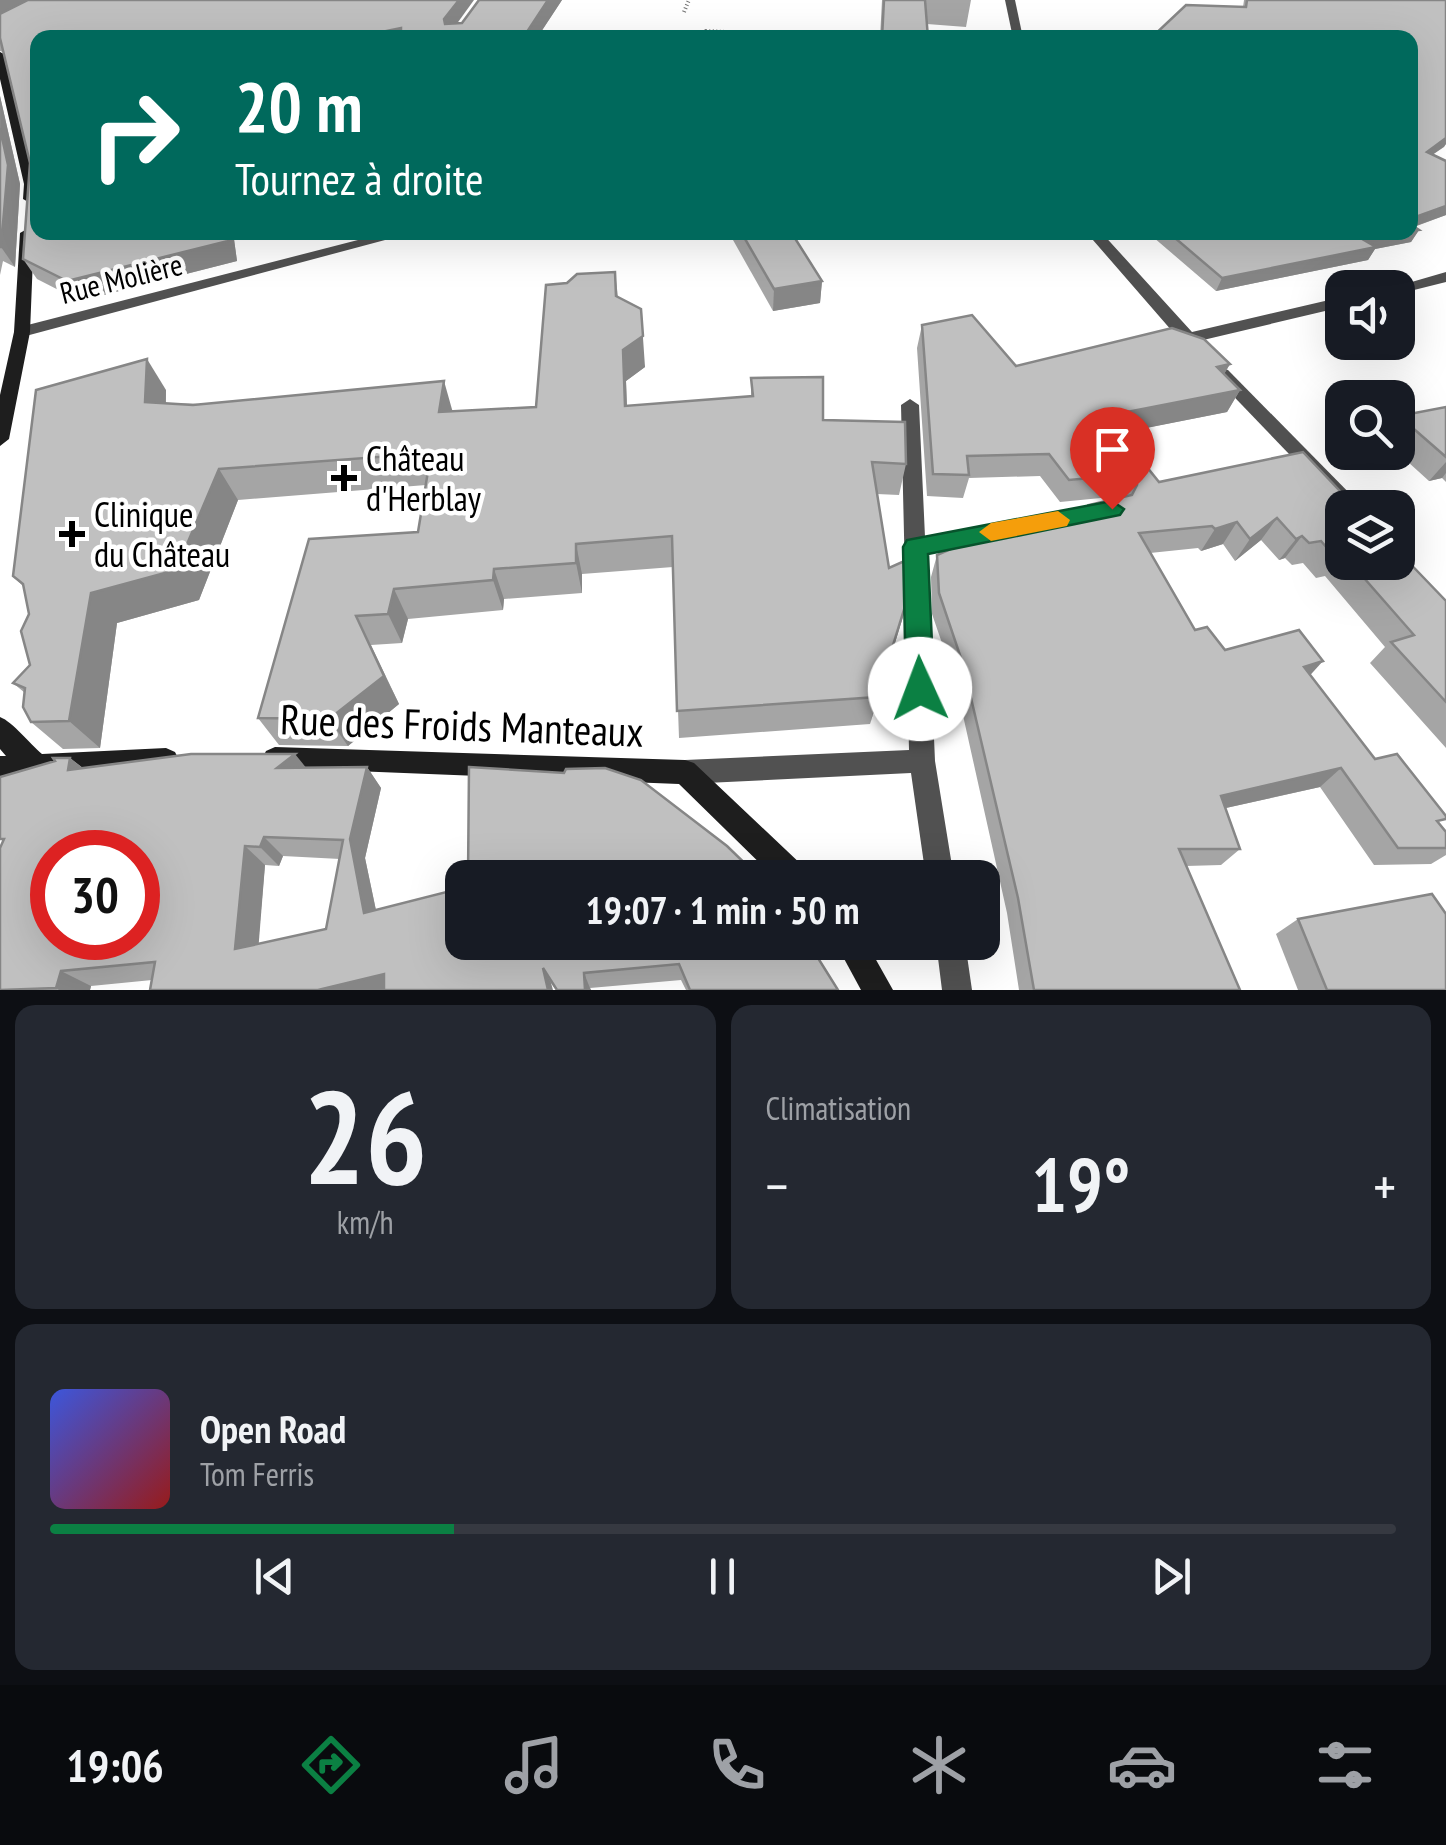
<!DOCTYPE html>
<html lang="fr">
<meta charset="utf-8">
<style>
:root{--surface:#171b24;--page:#242831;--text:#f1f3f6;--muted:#9ea1a6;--line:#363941;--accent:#0b8043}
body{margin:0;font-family:"PT Sans Narrow",sans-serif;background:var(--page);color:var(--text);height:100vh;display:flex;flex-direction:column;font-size:38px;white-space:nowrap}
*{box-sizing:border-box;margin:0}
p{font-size:32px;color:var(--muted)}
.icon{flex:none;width:55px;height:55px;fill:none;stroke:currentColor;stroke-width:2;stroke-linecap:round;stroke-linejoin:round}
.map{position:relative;height:990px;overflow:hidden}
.drawer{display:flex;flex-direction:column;gap:15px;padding:15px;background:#0d0f14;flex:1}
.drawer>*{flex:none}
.hud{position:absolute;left:30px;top:30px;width:1388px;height:210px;border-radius:20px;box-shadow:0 10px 40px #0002;background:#00695c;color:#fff;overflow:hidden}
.buttons{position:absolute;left:1325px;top:270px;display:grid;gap:20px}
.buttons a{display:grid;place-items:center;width:90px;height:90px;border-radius:20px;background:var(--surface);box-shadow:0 10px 40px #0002;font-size:50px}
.speed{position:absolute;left:30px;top:830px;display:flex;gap:20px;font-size:50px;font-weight:700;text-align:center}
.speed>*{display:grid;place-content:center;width:130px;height:130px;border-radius:50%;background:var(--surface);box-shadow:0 10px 40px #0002;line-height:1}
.speed .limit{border:15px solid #d22;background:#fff;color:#111}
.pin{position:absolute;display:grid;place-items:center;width:85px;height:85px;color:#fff;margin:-102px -42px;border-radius:50% 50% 50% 0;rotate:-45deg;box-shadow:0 0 10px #0007}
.pin .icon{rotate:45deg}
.me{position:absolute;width:110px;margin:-55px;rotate:358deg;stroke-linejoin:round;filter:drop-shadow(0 0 8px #0008)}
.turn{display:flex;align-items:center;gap:35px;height:210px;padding:0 40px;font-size:45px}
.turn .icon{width:130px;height:130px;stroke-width:2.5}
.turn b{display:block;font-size:70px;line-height:85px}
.big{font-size:75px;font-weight:700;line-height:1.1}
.drawer .card{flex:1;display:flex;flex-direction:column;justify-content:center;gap:15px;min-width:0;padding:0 35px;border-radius:20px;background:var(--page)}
.drawer .dial{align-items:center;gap:0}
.dial b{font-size:130px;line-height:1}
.song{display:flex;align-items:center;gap:30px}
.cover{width:120px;height:120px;border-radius:15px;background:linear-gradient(135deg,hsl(230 70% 55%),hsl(0 70% 35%))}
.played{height:10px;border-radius:5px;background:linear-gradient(90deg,var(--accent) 30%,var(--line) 30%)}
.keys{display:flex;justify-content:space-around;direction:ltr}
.heat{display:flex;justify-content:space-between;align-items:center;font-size:55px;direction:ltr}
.drawer .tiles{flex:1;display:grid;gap:15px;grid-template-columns:1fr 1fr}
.card:last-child{grid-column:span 2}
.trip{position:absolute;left:445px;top:860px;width:555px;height:100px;border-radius:20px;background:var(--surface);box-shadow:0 10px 40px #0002;font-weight:700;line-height:100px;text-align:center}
.tab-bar{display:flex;height:160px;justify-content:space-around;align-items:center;background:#090b0e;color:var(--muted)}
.tab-bar .icon{width:70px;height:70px}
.tab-bar .on{color:var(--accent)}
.tab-bar b{font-size:45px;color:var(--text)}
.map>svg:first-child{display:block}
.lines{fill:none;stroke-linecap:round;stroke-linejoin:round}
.path{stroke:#737373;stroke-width:4;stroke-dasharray:1 2.5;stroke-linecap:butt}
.street{fill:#515151;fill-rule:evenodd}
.secondary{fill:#1e1e1e;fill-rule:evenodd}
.wall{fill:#a5a5a5;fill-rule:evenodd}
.shaded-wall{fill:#868686}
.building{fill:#c0c0c0;stroke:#868686;stroke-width:2.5;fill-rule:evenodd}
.route{fill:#0b8043;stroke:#07532c;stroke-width:2.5}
.slow{fill:#f59e0b}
.poi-dot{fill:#000;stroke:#fff;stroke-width:4}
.labels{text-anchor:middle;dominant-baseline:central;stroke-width:9;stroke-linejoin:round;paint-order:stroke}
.far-street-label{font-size:30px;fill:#000;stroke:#fff}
.poi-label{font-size:35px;fill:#000;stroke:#fff;text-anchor:start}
.near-street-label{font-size:42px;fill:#000;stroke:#fff}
</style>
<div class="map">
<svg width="1446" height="990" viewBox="0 0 1446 990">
<rect width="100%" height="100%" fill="#fff"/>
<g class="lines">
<g class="path">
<polyline points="684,12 689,0"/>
<polyline points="704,38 706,31 851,38"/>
</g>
<g class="street">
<polygon points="1005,0 1015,0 1023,38 1013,38"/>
<polygon points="389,232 415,232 22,337 14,332 16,328"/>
<polygon points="1086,232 1101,232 1192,332 1342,297 1342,307 1199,341 1207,350 1198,355 1192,354"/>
<polygon points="1446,272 1446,282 1398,294 1398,288 1391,288"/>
<polygon points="1222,368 1228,370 1364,508 1342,509 1216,378 1213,374"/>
<polygon points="910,399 919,405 925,537 1110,502 1117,505 1120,510 1117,515 1110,518 926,553 935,761 954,878 926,878 911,773 685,784 676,781 672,772 676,763 685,760 909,750 901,405"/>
<polygon points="936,942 965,942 972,990 942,990"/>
</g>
<g class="secondary">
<polygon points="0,52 6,55 38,183 37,199 30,203 23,199 24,184 0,79"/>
<polygon points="27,229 34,233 30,332 9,439 0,446 0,395 14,332 20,233"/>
<path d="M0 717C13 722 30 744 42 754L166 748 175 752 179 760 175 768 166 772 0 780V756H6L0 749Z"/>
<polygon points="275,747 685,760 694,763 805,868 809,878 775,878 679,784 354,771 275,771 266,767 262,759 266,751"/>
<polygon points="835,942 866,942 893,990 861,990"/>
</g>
</g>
<g class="wall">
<polygon points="0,0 457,23 462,23 479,0 562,0 537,38 38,38 38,232 233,232 237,261 80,301 37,279 23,259 30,163 3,52 0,51"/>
<polygon points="882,0 971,0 966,27 927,24 928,38 880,38"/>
<polygon points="1244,0 1446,0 1446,144 1433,154 1446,161 1446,215 1414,227 1419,230 1411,242 1375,249 1368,260 1216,291 1153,237 1155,232 1410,232 1243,7"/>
<polygon points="0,96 20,184 15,267 3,261 0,275"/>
<polygon points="733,232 791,232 822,281 820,303 773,311 733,240"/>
<polygon points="615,272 618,297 645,367 626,381 627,406 751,397 751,378 823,420 906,464 899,495 877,494 889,568 910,590 870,724 679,738 673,567 582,574 582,593 504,599 503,610 408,619 402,643 371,645 399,704 348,746 279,745 258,718 418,532 426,485 238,500 199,600 117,623 100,748 63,749 31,722 25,693 13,683 30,665 29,614 24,587 13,576 166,390 166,403 453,411 536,407 567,283"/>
<polygon points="922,325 1016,366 1230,364 1224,374 1240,390 1227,412 1120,433 1159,482 1342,508 1342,562 1398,562 1446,601 1446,748 1370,663 1385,647 1325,576 1316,578 1303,563 1292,565 1285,558 1279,560 1261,540 1235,561 1223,544 1201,551 1198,548 1150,553 1195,630 1225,650 1310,675 1375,759 1446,832 1446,855 1431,864 1374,865 1320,787 1226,808 1240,849 1221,865 1186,866 1240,990 1019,990 1007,913 956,684 932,614 931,577 937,555 1083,517 1089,505 1114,499 1111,497 1060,502 1040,476 969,478 963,498 927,496 917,348"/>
<polygon points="1446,407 1446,482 1442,478 1429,481 1397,452 1398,418"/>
<path d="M70 758 83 768 367 767 381 788 365 858 376 910 808 942 838 990H686L681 980 590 988 591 990H556L551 983 152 980 91 986 90 990H0L55 761ZM283 856 340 859 326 929 258 944 265 865 279 866Z"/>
<polygon points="1298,919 1446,990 1298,990 1276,934"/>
</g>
<g class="shaded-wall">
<polygon points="0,0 38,0 0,19"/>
<polygon points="459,0 474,0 448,36 444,19"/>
<polygon points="548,0 562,0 537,38 523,38"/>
<polygon points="401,28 403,38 352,38"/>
<polygon points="0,96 20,184 15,267 1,247"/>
<polygon points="1446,138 1446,144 1444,147 1419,164 1427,152"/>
<polygon points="1446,206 1446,215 1410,228 1410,219"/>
<polygon points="1419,230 1411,242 1375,249 1368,260 1216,291 1222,278 1364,240"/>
<polygon points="227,232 233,232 237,261 80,301 67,281"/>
<polygon points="822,281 820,303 773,311 774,289"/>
<polygon points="641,309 645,367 626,381 628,437 625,406 623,350"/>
<polygon points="147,359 166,390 165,433 145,402"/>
<polygon points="1230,364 1217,386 1217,367"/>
<polygon points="444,381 453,413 439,412"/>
<polygon points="1240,390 1227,412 1096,438 1106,416"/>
<polygon points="1446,462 1446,473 1442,478 1429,481"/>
<polygon points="219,469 238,500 199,600 117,623 100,748 69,721 91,593"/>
<polygon points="1277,518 1261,540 1235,561 1250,539"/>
<polygon points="1237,522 1223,544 1201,551 1215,529"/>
<polygon points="1302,536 1285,558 1279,560 1296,539"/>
<polygon points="576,544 582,574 582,593 576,563"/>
<polygon points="494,569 504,599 503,610 493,580"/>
<polygon points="394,589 408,619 402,643 388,614"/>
<polygon points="910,590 902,620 870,724 877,697"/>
<polygon points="356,616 399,704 348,746 329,719"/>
<polygon points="1323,661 1304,682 1304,667"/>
<polygon points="295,754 312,775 277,768"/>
<polygon points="70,758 96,779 68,770"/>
<polygon points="367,767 381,788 365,858 380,930 364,913 350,839"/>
<polygon points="1341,768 1320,787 1203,813 1221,796"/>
<polygon points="264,837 283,856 279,866 260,847"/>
<polygon points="245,846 265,865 257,965 235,949"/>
<polygon points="543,968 551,983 553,990 548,990"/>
<polygon points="61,971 91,986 90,990 59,990 56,988"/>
<polygon points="584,973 590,988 591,990 585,990"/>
<polygon points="384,974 396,990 318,990"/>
</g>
<g class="building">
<polygon points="28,0 459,0 444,19 445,24 462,23 479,0 548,0 523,38 401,38 401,28 352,38 38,38 38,232 227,232 228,241 67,281 23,259 30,163 0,38 0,14"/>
<polygon points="884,0 925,0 928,38 882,38"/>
<polygon points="1247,0 1446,0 1446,138 1427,152 1446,161 1446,206 1410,219 1410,38 1151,38 1186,5 1246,7"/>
<polygon points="0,128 8,165 1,247 0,247"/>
<polygon points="1410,224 1419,230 1410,231"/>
<polygon points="741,232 791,232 822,281 774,289"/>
<polygon points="1168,232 1403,232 1364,240 1376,247 1222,278"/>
<polygon points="615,272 616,296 641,309 643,336 623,350 625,406 753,396 751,378 823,377 823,420 905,422 906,464 872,462 889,568 909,559 910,590 877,697 677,711 672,536 576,544 576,563 494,569 493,580 394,589 388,614 356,616 384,676 329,719 258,718 309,539 418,532 431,453 219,469 176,570 91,593 69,721 31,722 23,707 25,688 13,683 30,665 21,631 29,614 23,584 13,576 36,390 147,359 145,402 193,405 444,381 439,412 536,407 546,285 567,283 577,274"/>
<polygon points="972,315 1016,366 1172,328 1204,339 1230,364 1217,367 1240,390 1106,416 1159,482 1303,452 1356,508 1342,508 1342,555 1334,556 1321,541 1309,543 1302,536 1296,539 1277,518 1250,539 1237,522 1215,529 1212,526 1139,533 1195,630 1207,627 1225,650 1299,630 1323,661 1304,667 1375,759 1397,754 1446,816 1446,819 1437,821 1446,832 1446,848 1398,848 1341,768 1221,796 1240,849 1179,849 1240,990 1034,990 1018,898 963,664 939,593 937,555 985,534 1096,514 1089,505 1132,495 1137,485 1122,475 1069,480 1049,454 967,456 969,475 933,474 922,325"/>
<polygon points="1446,407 1446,457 1399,416"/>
<polygon points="1398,551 1446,601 1446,702 1391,642 1414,635 1350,562 1398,562"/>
<path d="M191 754H295L277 768 367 767 350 839 364 913 462 888V942H808L838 990H690L679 964 584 973 585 990H557L543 968 548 990H384V974L318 990H150L155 962 61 971 56 988 0 990V848L4 839H0V777L55 761 53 758H70L68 770ZM264 837 343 840 326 929 235 949 245 846 260 847ZM52 852H138V938H52Z"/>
<polygon points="469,767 564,773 566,769 605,768 641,780 727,846 760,878 468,878"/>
<polygon points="1432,894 1446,914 1446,990 1327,990 1298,919"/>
</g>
<polygon class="route" points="1112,501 1124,509 1120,515 928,554 934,689 930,698 920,701 910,698 906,689 903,547 907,540"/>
<polygon class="slow" points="1058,511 1070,520 1067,526 991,541 979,532 991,523"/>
<g class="poi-dot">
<path d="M339 463h10v10h10v10h-10v10h-10v-10h-10v-10h10z"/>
<path d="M67 519h10v10h10v10h-10v10h-10v-10h-10v-10h10z"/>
</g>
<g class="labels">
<g class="far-street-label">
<text transform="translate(121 278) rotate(-14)">Rue Molière</text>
</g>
<g class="poi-label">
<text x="366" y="458">Château<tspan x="366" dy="40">d'Herblay</tspan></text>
<text x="94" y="514">Clinique<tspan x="94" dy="40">du Château</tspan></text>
</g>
<g class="near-street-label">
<text transform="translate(462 725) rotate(2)">Rue des Froids Manteaux</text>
</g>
</g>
</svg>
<div class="buttons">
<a><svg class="icon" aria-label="sound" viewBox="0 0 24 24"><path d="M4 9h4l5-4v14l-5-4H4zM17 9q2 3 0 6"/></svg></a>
<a><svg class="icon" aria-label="search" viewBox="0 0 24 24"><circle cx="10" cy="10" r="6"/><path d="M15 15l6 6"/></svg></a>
<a><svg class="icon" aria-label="layers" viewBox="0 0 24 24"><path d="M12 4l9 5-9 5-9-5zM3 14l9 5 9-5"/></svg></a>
</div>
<div class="speed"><div class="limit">30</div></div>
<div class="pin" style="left:1112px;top:509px;background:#d93025"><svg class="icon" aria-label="arrive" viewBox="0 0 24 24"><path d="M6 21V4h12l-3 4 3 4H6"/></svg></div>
<svg class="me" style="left:920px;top:689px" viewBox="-20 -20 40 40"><circle r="19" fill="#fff"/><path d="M0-13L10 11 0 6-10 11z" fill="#0b8043"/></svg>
<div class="trip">19:07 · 1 min · 50 m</div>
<div class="hud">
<div class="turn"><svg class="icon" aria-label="right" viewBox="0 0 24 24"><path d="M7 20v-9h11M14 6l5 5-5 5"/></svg><div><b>20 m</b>Tournez à droite</div></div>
</div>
</div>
<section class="drawer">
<div class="tiles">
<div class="card dial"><b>26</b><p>km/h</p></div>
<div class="card"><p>Climatisation</p>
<div class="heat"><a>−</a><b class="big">19°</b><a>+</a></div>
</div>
<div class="card">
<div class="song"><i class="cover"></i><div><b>Open Road</b><p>Tom Ferris</p></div></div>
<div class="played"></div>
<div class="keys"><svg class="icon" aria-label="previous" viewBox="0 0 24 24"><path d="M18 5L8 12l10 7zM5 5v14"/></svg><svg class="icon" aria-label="pause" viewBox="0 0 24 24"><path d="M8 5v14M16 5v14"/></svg><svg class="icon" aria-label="next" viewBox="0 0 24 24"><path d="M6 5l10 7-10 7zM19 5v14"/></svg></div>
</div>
</div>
</section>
<nav class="tab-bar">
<b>19:06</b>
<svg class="icon on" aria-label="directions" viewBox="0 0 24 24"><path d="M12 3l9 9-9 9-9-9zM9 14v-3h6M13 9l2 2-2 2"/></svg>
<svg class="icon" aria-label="music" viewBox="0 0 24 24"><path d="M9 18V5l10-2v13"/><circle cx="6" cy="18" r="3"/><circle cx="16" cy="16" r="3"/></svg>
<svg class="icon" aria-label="phone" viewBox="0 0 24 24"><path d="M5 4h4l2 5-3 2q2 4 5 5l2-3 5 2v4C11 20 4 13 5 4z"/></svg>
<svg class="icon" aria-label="climate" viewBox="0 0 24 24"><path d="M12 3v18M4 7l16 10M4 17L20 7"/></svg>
<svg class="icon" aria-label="car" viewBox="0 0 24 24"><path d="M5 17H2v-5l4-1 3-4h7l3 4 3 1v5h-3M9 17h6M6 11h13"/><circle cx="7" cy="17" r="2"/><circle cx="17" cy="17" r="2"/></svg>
<svg class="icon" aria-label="filters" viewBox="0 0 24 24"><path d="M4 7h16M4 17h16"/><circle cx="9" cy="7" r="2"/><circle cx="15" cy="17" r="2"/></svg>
</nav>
